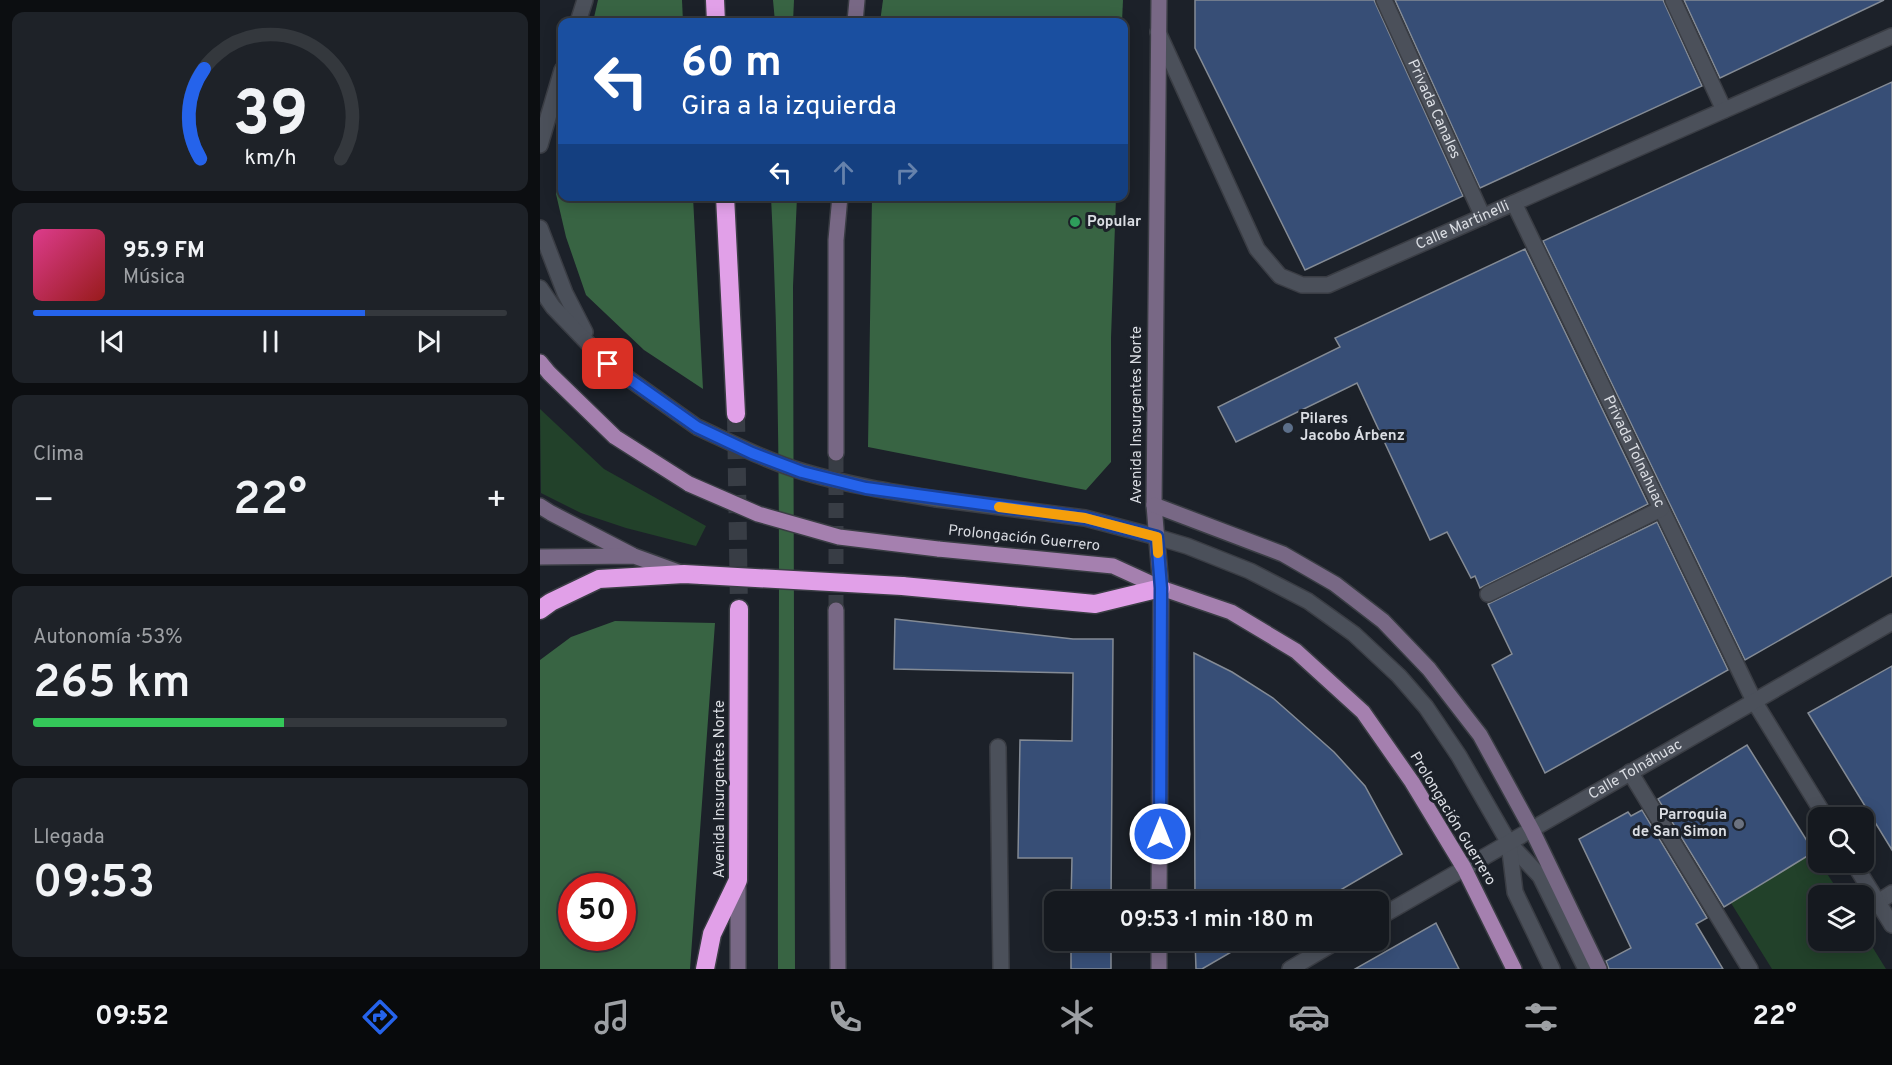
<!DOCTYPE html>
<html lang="es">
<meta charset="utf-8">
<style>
:root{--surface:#15191f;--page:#1e2228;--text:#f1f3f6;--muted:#9da0a4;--line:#34383d;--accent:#2563eb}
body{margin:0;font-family:Overpass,sans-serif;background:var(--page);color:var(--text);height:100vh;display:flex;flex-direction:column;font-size:22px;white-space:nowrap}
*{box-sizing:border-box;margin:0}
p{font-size:20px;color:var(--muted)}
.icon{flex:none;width:33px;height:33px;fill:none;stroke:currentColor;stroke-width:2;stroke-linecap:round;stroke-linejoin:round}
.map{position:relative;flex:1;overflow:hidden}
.panel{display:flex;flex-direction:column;gap:12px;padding:12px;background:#0c0e11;width:540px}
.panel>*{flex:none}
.guide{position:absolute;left:18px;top:18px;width:570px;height:183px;border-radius:12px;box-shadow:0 3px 15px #0003,0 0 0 2px var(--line);background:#1a4fa0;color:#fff;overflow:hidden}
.tools{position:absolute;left:1268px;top:807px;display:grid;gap:12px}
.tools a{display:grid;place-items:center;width:66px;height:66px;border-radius:12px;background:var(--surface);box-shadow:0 3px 15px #0003,0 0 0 2px var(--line);font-size:30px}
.speed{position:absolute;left:18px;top:873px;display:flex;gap:12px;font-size:30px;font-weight:700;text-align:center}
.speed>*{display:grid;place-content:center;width:78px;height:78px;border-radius:50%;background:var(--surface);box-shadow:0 3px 15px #0003,0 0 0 2px var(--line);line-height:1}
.speed .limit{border:9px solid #d22;background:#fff;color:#111}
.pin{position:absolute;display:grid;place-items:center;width:51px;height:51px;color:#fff;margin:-26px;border-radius:12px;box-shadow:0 3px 9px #0006}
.me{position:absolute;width:66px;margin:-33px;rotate:0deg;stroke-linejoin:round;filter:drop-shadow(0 0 4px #0008)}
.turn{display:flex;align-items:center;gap:21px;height:126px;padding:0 24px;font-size:27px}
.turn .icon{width:78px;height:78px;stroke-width:2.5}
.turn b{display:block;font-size:42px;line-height:51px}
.lanes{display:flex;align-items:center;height:57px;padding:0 24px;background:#0003;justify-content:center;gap:30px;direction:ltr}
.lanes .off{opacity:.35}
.big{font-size:45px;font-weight:600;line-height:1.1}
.panel .card{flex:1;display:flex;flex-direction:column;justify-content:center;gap:9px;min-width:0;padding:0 21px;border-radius:12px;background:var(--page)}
.panel .dial{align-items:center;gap:0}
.dial svg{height:156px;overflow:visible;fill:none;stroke:var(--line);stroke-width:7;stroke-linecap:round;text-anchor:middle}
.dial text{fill:var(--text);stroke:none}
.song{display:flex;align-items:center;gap:18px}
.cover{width:72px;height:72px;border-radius:9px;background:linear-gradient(135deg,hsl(330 70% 55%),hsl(0 70% 35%))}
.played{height:6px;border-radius:3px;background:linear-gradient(90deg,var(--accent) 70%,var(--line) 70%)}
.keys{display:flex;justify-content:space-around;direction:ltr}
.heat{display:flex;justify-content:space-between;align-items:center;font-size:33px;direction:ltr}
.charge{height:9px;border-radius:4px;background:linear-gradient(90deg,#34c759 53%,var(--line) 0)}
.trip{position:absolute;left:504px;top:891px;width:345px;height:60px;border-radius:12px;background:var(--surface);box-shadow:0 3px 15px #0003,0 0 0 2px var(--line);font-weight:600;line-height:60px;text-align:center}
.menu{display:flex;height:96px;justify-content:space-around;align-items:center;background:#080a0c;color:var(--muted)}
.menu .icon{width:42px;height:42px}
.menu .current{color:var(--accent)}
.menu b{font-size:27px;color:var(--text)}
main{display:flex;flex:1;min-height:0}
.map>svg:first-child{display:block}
.green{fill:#22412a}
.forest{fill:#386443;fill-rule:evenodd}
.building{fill:#374e76;stroke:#848b95;stroke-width:1.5}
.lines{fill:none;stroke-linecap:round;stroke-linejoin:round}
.secondary-tunnel{stroke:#383d45;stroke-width:15;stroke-dasharray:15 8;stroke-linecap:butt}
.highway-tunnel{stroke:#383d45;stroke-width:18;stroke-dasharray:18 9;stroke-linecap:butt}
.lane-casing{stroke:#3a3d44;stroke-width:18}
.street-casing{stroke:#3a3d44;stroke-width:18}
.secondary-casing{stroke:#3a3d44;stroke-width:18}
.primary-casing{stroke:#3a3d44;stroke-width:18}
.highway-casing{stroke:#3a3d44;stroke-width:21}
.lane{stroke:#4b505a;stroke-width:15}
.street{stroke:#4b505a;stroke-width:15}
.secondary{stroke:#786885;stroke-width:15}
.primary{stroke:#a580af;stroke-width:15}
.highway{stroke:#e1a0e8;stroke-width:18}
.lane-bridge-casing{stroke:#3a3d44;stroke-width:18;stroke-linecap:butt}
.primary-bridge-casing{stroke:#3a3d44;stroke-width:18;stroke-linecap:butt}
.highway-bridge-casing{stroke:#3a3d44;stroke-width:21;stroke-linecap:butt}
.lane-bridge{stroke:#4b505a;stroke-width:15}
.primary-bridge{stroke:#a580af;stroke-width:15}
.highway-bridge{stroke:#e1a0e8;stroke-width:18}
.route-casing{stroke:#184099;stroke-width:15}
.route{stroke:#2563eb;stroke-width:10}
.slow{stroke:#f59e0b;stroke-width:10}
.leisure-dot{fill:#2e9e5b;stroke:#1c2129;stroke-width:2}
.service-dot{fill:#5c6f8a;stroke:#1c2129;stroke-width:2}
.worship-dot{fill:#6b7280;stroke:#1c2129;stroke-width:2}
.labels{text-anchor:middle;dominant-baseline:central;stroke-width:6;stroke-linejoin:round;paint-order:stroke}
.street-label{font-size:15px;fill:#dadde3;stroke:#1c2129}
.poi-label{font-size:15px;font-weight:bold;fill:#dadde3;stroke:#1c2129;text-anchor:start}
</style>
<main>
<section class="panel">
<div class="card dial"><svg viewBox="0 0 100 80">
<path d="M14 69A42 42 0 1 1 86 69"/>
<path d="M14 69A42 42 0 0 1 16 23" stroke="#2563eb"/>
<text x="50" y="56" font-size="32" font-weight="700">39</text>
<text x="50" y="72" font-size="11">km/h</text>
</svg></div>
<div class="card">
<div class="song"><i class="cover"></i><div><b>95.9 FM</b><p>Música</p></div></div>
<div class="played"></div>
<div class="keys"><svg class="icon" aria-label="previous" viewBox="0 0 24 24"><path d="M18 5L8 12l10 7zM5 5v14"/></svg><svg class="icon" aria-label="pause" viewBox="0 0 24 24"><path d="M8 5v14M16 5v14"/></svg><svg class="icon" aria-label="next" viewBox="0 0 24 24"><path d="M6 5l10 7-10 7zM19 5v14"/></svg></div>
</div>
<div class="card"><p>Clima</p>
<div class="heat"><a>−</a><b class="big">22°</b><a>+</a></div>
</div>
<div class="card"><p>Autonomía · 53%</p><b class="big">265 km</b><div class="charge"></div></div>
<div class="card"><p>Llegada</p><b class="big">09:53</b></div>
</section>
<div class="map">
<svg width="1352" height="969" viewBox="0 0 1352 969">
<rect width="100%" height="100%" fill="#1c2129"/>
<g class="green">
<polygon points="0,409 64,469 166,526 156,546 86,528 41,513 1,493"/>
<polygon points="1274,852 1278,859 1278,862 1280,863 1301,895 1278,896 1278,940 1323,940 1323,932 1346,969 1232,969 1191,903"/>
</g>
<g class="forest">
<polygon points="58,0 142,0 143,22 53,22"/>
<polygon points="233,0 254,0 253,22 235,22"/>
<polygon points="343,0 583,0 582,22 340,22"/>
<polygon points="22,162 22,196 153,197 163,389 104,350 46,295 26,237 16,194"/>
<path d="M231 197H257L253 286 255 969H238C237 711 244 454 231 197Z"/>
<polygon points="332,197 576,197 571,338 571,462 546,490 328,447"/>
<path d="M75 621 175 623 150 969H0V660L31 637ZM32 886H82V938H32Z"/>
</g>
<g class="building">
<polygon points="655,0 834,0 923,196 765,270 655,48"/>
<polygon points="855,0 1123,0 1162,86 940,188"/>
<polygon points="1144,0 1344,0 1180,78"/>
<polygon points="1352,82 1352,576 1205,660 1003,241"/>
<polygon points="985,249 1108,504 940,588 935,576 931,578 907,532 890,540 817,383 696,442 678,407 800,347 795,338"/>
<polygon points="1117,522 1188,670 1005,773 952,665 972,654 948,604"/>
<polygon points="355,619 533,639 573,639 571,902 531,902 532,858 478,858 480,740 532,741 533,673 354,669"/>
<polygon points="654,653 692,672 733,698 794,752 825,786 862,854 780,902 655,902"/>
<polygon points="1352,666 1352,850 1268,713"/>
<polygon points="1207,745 1274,852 1184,907 1118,799"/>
<polygon points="1102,810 1167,918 1156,924 1183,969 1069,969 1066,961 1091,948 1039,839 1088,812 1091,816"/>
<polygon points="896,923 919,969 815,969"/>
<rect x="531" y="940" width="40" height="29"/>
<polygon points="655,940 712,940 662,969 656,969"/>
</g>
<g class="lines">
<polyline class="secondary-tunnel" points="296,610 296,453"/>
<polyline class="highway-tunnel" points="196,414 199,609"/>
<g class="lane-casing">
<g id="lane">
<polyline points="38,22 45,0"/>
<polyline points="0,145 22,70"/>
<polyline points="0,228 25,293 45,332"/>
<polyline points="0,288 13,307 68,364 157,427"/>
<polyline points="397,499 545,518 617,537 647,546 710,571 768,601 814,634 859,676 886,707 919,756 969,843 1000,876 1046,969"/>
<polyline points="458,747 461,969"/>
<polyline points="969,843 975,892 1012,969"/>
<polyline points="1338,902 1352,893"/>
</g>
</g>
<g class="street-casing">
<g id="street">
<path id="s1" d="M844 0 943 217"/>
<polyline points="1133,0 1184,110"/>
<path id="s2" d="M618 32 717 249 740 276 762 285H788L1352 36"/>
<path id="s3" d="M974 203 1214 701 1286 818"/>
<polyline points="948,594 1121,509"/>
<polyline points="1090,772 1210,969"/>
<polyline points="1313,862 1352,925"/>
<path id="s4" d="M838 918 1352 622"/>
<polyline points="750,969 799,940"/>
</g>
</g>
<g class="secondary-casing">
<g id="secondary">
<polyline points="619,0 614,505 621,588 619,902"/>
<polyline points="315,22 317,0"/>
<polyline points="296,453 296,240 300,196"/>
<polyline points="614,505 743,554 795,584 843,621 889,669 940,735 992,830 1059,969"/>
<polyline points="0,506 11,513 92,555"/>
<polyline points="0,557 94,556 141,573"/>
<polyline points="296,610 298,969"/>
<polyline points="198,880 198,969"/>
<polyline points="619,969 619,940"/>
</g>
</g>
<g class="primary-casing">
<g id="primary">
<polyline points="0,362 9,373 75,437 149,484"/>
<polyline points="398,549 573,566 621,588 691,612 756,651 823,712 872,782 924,868 974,969"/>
</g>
</g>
<g class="highway-casing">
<g id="highway">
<polyline points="175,0 176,22"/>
<polyline points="185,196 196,414"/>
<polyline points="362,586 555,604 621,588"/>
<polyline points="0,610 11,602 59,579 144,574 162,575"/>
<polyline points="165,969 172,934 198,880 199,609"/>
</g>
</g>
<use href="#lane" class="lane"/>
<use href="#street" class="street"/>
<use href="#secondary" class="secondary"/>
<use href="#primary" class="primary"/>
<use href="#highway" class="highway"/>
<g class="lane-bridge-casing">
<path id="lane-bridge" d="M157 427C192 443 227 461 264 472 308 485 352 492 397 499"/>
</g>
<g class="primary-bridge-casing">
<polyline id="primary-bridge" points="149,484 218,514 299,537 398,549"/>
</g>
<g class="highway-bridge-casing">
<polyline id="highway-bridge" points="162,575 362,586"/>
</g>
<use href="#lane-bridge" class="lane-bridge"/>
<use href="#primary-bridge" class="primary-bridge"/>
<use href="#highway-bridge" class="highway-bridge"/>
</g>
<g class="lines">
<g class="route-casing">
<polyline id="route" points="68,364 157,427 212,453 262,472 326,488 545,518 617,537 621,588 620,834"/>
</g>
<use href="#route" class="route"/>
<polyline class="slow" points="459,507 545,518 617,537 618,553"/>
</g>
<circle class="leisure-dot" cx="535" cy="222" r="6"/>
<circle class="service-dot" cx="748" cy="428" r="6"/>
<circle class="worship-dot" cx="1199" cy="824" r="6"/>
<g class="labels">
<g class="street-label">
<text stroke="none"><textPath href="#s1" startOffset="120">Privada Canales</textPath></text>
<text stroke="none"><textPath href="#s2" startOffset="471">Calle Martinelli</textPath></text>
<text transform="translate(597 415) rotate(-90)">Avenida Insurgentes Norte</text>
<text stroke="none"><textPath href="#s3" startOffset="276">Privada Tolnahuac</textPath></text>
<text transform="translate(484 539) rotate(6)">Prolongación Guerrero</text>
<text stroke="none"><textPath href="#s4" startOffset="297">Calle Tolnáhuac</textPath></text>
<text transform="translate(180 789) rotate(-90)">Avenida Insurgentes Norte</text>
<text transform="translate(912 819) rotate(59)">Prolongación Guerrero</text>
</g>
<g class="poi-label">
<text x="547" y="222">Popular</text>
<text x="760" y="419">Pilares<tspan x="760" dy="17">Jacobo Árbenz</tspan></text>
<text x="1187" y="815" text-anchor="end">Parroquia<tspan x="1187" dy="17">de San Simon</tspan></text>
</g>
</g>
</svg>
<div class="tools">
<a><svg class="icon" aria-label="search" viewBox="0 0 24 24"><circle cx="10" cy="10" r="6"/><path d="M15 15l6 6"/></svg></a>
<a><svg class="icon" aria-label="layers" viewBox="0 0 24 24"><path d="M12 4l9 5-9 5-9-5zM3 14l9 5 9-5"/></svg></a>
</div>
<div class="speed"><div class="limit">50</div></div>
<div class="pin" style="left:68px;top:364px;background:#d93025"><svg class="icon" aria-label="arrive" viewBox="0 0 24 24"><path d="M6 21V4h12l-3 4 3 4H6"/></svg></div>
<svg class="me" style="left:620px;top:834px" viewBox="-20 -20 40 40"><circle r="17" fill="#2563eb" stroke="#fff" stroke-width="3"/><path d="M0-11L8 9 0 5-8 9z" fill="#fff"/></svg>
<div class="trip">09:53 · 1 min · 180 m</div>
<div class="guide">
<div class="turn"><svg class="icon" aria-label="left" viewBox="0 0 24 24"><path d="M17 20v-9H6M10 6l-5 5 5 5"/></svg><div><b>60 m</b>Gira a la izquierda</div></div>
<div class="lanes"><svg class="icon" aria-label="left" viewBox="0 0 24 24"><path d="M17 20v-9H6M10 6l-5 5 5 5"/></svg><svg class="icon off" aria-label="ahead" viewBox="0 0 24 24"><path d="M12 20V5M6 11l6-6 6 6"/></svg><svg class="icon off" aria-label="right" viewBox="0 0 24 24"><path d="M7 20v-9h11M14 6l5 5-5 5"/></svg></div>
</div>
</div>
</main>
<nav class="menu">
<b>09:52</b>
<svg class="icon current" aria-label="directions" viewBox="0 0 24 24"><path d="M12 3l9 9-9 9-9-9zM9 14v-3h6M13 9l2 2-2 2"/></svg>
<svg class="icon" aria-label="music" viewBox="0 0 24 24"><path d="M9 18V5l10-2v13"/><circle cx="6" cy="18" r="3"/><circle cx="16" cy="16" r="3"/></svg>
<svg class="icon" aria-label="phone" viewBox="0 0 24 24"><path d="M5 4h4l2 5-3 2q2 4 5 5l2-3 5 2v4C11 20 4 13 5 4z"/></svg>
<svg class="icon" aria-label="climate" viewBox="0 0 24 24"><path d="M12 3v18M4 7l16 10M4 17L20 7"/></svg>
<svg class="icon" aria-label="car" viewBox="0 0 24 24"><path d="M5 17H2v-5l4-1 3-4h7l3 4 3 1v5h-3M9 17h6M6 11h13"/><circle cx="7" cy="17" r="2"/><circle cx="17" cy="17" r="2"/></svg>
<svg class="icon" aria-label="filters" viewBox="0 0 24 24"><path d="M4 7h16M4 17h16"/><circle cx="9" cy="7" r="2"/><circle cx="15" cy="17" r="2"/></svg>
<b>22°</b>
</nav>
